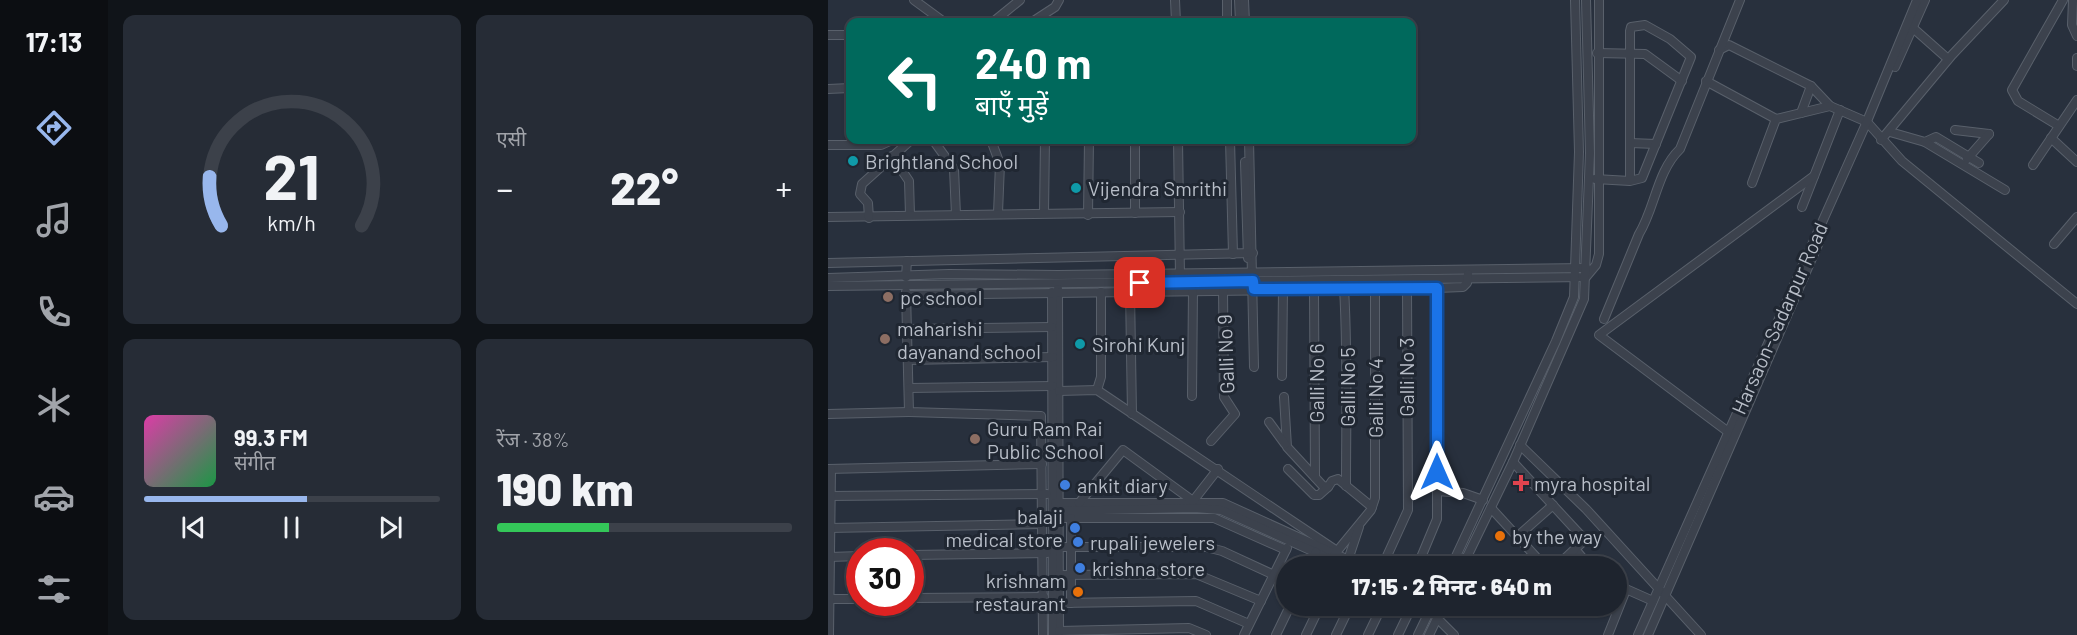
<!DOCTYPE html>
<html lang="hi">
<meta charset="utf-8">
<style>
:root{--surface:#1e242e;--page:#262c36;--text:#f1f3f6;--muted:#a1a4aa;--line:#3c414a;--accent:#98b7ed}
body{margin:0;font-family:Barlow,"Noto Sans Devanagari",sans-serif;background:var(--page);color:var(--text);height:100vh;display:flex;flex-direction:column;font-size:22px;white-space:nowrap}
*{box-sizing:border-box;margin:0}
p{font-size:20px;color:var(--muted)}
.icon{flex:none;width:33px;height:33px;fill:none;stroke:currentColor;stroke-width:2;stroke-linecap:round;stroke-linejoin:round}
.map{position:relative;flex:1;overflow:hidden}
.details{display:flex;flex-direction:column;gap:15px;padding:15px;background:#101419;width:720px}
.details>*{flex:none}
.top-card{position:absolute;left:18px;top:18px;width:570px;height:126px;border-radius:12px;box-shadow:0 2px 4px #0004,0 0 0 2px var(--line);background:#00695c;color:#fff;overflow:hidden}
.speed{position:absolute;left:18px;top:538px;display:flex;gap:12px;font-size:30px;font-weight:700;text-align:center}
.speed>*{display:grid;place-content:center;width:78px;height:78px;border-radius:50%;background:var(--surface);box-shadow:0 2px 4px #0004,0 0 0 2px var(--line);line-height:1}
.speed .limit{border:9px solid #d22;background:#fff;color:#111}
.pin{position:absolute;display:grid;place-items:center;width:51px;height:51px;color:#fff;margin:-26px;border-radius:12px;box-shadow:0 3px 9px #0006}
.me{position:absolute;width:66px;margin:-33px;rotate:0deg;stroke-linejoin:round;filter:drop-shadow(0 0 4px #0008)}
.turn{display:flex;align-items:center;gap:21px;height:126px;padding:0 30px;font-size:27px}
.turn .icon{width:78px;height:78px;stroke-width:2.5}
.turn b{display:block;font-size:42px;line-height:51px}
.big{font-size:45px;font-weight:800;line-height:1.1}
.details .widget{flex:1;display:flex;flex-direction:column;justify-content:center;gap:9px;min-width:0;padding:0 21px;border-radius:12px;background:var(--page)}
.details .dial{align-items:center;gap:0}
.dial svg{height:156px;overflow:visible;fill:none;stroke:var(--line);stroke-width:7;stroke-linecap:round;text-anchor:middle}
.dial text{fill:var(--text);stroke:none}
.song{display:flex;align-items:center;gap:18px}
.cover{width:72px;height:72px;border-radius:9px;background:linear-gradient(135deg,hsl(320 70% 55%),hsl(140 70% 35%))}
.played{height:6px;border-radius:3px;background:linear-gradient(90deg,var(--accent) 55%,var(--line) 55%)}
.keys{display:flex;justify-content:space-around;direction:ltr}
.heat{display:flex;justify-content:space-between;align-items:center;font-size:33px;direction:ltr}
.charge{height:9px;border-radius:4px;background:linear-gradient(90deg,#34c759 38%,var(--line) 0)}
.details .tiles{flex:1;display:grid;gap:15px;grid-template-columns:repeat(2,1fr)}
.trip{position:absolute;left:448px;top:556px;width:351px;height:60px;border-radius:30px;background:var(--surface);box-shadow:0 2px 4px #0004,0 0 0 2px var(--line);font-weight:800;line-height:60px;text-align:center}
main{display:flex;flex:1;min-height:0}
.menu{display:flex;flex-direction:column;width:108px;justify-content:space-around;align-items:center;background:#0c0e12;color:var(--muted)}
.menu .icon{width:42px;height:42px}
.menu .on{color:var(--accent)}
.menu b{font-size:27px;color:var(--text)}
.map>svg:first-child{display:block}
.lines{fill:none;stroke-linecap:round;stroke-linejoin:round}
.minor-casing{stroke:#59606b;stroke-width:10}
.minor{stroke:#3c424d;stroke-width:8}
.route-casing{stroke:#114b97;stroke-width:15}
.route{stroke:#1a73e8;stroke-width:10}
.culture-dot{fill:#0f9aa8;stroke:#202732;stroke-width:2}
.education-dot{fill:#8d6e63;stroke:#202732;stroke-width:2}
.health-dot{fill:#e0444e;stroke:#202732;stroke-width:2}
.shop-dot{fill:#3f7fe0;stroke:#202732;stroke-width:2}
.food-dot{fill:#e8710a;stroke:#202732;stroke-width:2}
.labels{text-anchor:middle;dominant-baseline:central;stroke-width:6;stroke-linejoin:round;paint-order:stroke}
.poi-label{font-size:20px;fill:#b8bec8;stroke:#202732;text-anchor:start}
.street-label{font-size:20px;fill:#b8bec8;stroke:#202732}
</style>
<main>
<nav class="menu">
<b>17:13</b>
<svg class="icon on" aria-label="directions" viewBox="0 0 24 24"><path d="M12 3l9 9-9 9-9-9zM9 14v-3h6M13 9l2 2-2 2"/></svg>
<svg class="icon" aria-label="music" viewBox="0 0 24 24"><path d="M9 18V5l10-2v13"/><circle cx="6" cy="18" r="3"/><circle cx="16" cy="16" r="3"/></svg>
<svg class="icon" aria-label="phone" viewBox="0 0 24 24"><path d="M5 4h4l2 5-3 2q2 4 5 5l2-3 5 2v4C11 20 4 13 5 4z"/></svg>
<svg class="icon" aria-label="climate" viewBox="0 0 24 24"><path d="M12 3v18M4 7l16 10M4 17L20 7"/></svg>
<svg class="icon" aria-label="car" viewBox="0 0 24 24"><path d="M5 17H2v-5l4-1 3-4h7l3 4 3 1v5h-3M9 17h6M6 11h13"/><circle cx="7" cy="17" r="2"/><circle cx="17" cy="17" r="2"/></svg>
<svg class="icon" aria-label="filters" viewBox="0 0 24 24"><path d="M4 7h16M4 17h16"/><circle cx="9" cy="7" r="2"/><circle cx="15" cy="17" r="2"/></svg>
</nav>
<section class="details">
<div class="tiles">
<div class="widget dial"><svg viewBox="0 0 100 80">
<path d="M14 69A42 42 0 1 1 86 69"/>
<path d="M14 69A42 42 0 0 1 8 44" stroke="#98b7ed"/>
<text x="50" y="56" font-size="32" font-weight="700">21</text>
<text x="50" y="72" font-size="11">km/h</text>
</svg></div>
<div class="widget"><p>एसी</p>
<div class="heat"><a>−</a><b class="big">22°</b><a>+</a></div>
</div>
<div class="widget">
<div class="song"><i class="cover"></i><div><b>99.3 FM</b><p>संगीत</p></div></div>
<div class="played"></div>
<div class="keys"><svg class="icon" aria-label="previous" viewBox="0 0 24 24"><path d="M18 5L8 12l10 7zM5 5v14"/></svg><svg class="icon" aria-label="pause" viewBox="0 0 24 24"><path d="M8 5v14M16 5v14"/></svg><svg class="icon" aria-label="next" viewBox="0 0 24 24"><path d="M6 5l10 7-10 7zM19 5v14"/></svg></div>
</div>
<div class="widget"><p>रेंज · 38%</p><b class="big">190 km</b><div class="charge"></div></div>
</div>
</section>
<div class="map">
<svg width="1249" height="635" viewBox="0 0 1249 635">
<rect width="100%" height="100%" fill="#28303d"/>
<g class="lines">
<g class="minor-casing">
<g id="minor">
<polyline points="86,0 116,22"/>
<polyline points="347,0 348,22"/>
<polyline points="399,0 399,22"/>
<polyline points="411,0 412,22"/>
<polyline points="416,0 417,22"/>
<polyline points="1245,0 1244,25 1249,36"/>
<polyline points="165,22 192,0"/>
<polyline points="204,22 227,7 231,0"/>
<polyline points="1085,28 1120,59"/>
<polyline points="0,35 22,35"/>
<polyline points="891,50 901,45 983,86 1002,106 1039,122 1074,161 1249,304"/>
<polyline points="769,53 817,54 854,81"/>
<polyline points="1249,58 1249,66"/>
<polyline points="1067,67 1097,0"/>
<polyline points="878,81 948,119"/>
<polyline points="0,89 22,88"/>
<polyline points="973,113 983,86"/>
<polyline points="1231,126 1190,101 1184,90 1235,0"/>
<polyline points="1127,130 1161,134"/>
<polyline points="1062,132 1097,142 1108,137 1151,163"/>
<polyline points="1223,138 1249,162"/>
<polyline points="105,140 126,169 128,215"/>
<polyline points="163,140 172,164 170,213"/>
<polyline points="307,140 307,213"/>
<polyline points="350,140 352,276"/>
<polyline points="402,140 405,254"/>
<polyline points="421,140 426,367"/>
<polyline points="1053,140 1124,55 1176,0"/>
<polyline points="1097,142 1177,190"/>
<polyline points="802,143 828,144"/>
<polyline points="0,145 53,145 64,140"/>
<polyline points="64,156 81,181 82,215"/>
<polyline points="1139,159 1161,134"/>
<polyline points="417,162 420,258"/>
<polyline points="1205,165 1249,100"/>
<polyline points="767,179 802,181 814,178 863,57 842,39 817,25 803,27 802,31 802,181"/>
<polyline points="924,183 948,119 1002,106"/>
<polyline points="974,207 1012,110"/>
<polyline points="216,213 217,140"/>
<polyline points="260,215 261,140"/>
<polyline points="0,217 352,212"/>
<polyline points="41,218 40,203 32,194 34,184 83,140"/>
<polyline points="1226,244 1249,217"/>
<polyline points="0,263 425,253"/>
<polyline points="78,277 79,261"/>
<polyline points="0,278 121,274 230,275 758,268"/>
<polyline points="0,286 758,277 768,265 771,254 771,0"/>
<path d="M516 288C520 354 518 420 518 486"/>
<polyline points="230,289 231,635"/>
<polyline points="486,289 487,477"/>
<polyline points="302,291 304,414"/>
<polyline points="78,292 81,412 213,416 215,635"/>
<polyline points="224,292 225,635"/>
<polyline points="78,295 609,288 635,287 639,283 640,274"/>
<path d="M776 319 811 234C827 208 829 171 852 149L912 0"/>
<polyline points="80,329 224,327"/>
<polyline points="80,360 225,357"/>
<polyline points="454,376 455,289"/>
<polyline points="81,388 225,386"/>
<polyline points="269,390 273,377 273,292"/>
<polyline points="231,391 269,390 509,551"/>
<polyline points="364,396 365,290"/>
<polyline points="456,397 459,447 495,486 500,487 504,481 510,479 544,507"/>
<polyline points="0,414 81,412"/>
<polyline points="441,422 457,444"/>
<polyline points="903,434 771,335 986,176"/>
<polyline points="383,441 407,414 396,397 395,289"/>
<polyline points="692,445 758,509 873,635"/>
<polyline points="685,462 757,540 747,549 762,567"/>
<polyline points="0,469 214,464"/>
<polyline points="460,469 486,495 491,495 500,487"/>
<polyline points="609,491 635,493 655,500"/>
<polyline points="1,496 219,494"/>
<polyline points="227,503 395,503 536,567"/>
<polyline points="251,503 295,450 365,501 390,469"/>
<polyline points="663,508 708,557"/>
<polyline points="228,511 366,508 393,510 520,567"/>
<polyline points="231,518 386,518 458,550"/>
<polyline points="243,518 243,603"/>
<polyline points="1,528 215,524"/>
<polyline points="690,536 725,505"/>
<polyline points="231,547 378,547 394,551 446,575"/>
<polyline points="82,555 219,553"/>
<polyline points="506,555 543,510 547,498 547,288"/>
<polyline points="2,557 32,556"/>
<polyline points="520,560 531,527"/>
<polyline points="481,567 488,552"/>
<polyline points="554,567 580,510 579,288"/>
<polyline points="589,567 609,519 609,288"/>
<polyline points="623,567 728,341 746,297 751,152 747,0"/>
<polyline points="634,567 685,462 756,299 762,153 758,0"/>
<polyline points="728,567 747,549"/>
<polyline points="231,575 368,574 433,601"/>
<polyline points="789,585 825,601"/>
<polyline points="82,598 216,597"/>
<polyline points="3,599 32,599"/>
<polyline points="231,603 368,601 421,624"/>
<polyline points="765,606 768,606"/>
<polyline points="609,618 626,635"/>
<polyline points="231,631 361,628 378,635"/>
<polyline points="1,635 3,469"/>
<polyline points="416,635 459,548"/>
<polyline points="448,635 462,606"/>
<polyline points="478,635 492,606"/>
<polyline points="508,635 522,606"/>
<polyline points="540,635 554,606"/>
<polyline points="570,635 584,606"/>
<polyline points="590,635 604,606"/>
<polyline points="601,635 615,606"/>
<polyline points="780,635 798,590"/>
<polyline points="810,635 1037,126 1089,0"/>
<polyline points="820,635 992,240"/>
</g>
</g>
<use href="#minor" class="minor"/>
</g>
<g class="lines">
<g class="route-casing">
<polyline id="route" points="312,283 425,281 426,289 609,288 609,472"/>
</g>
<use href="#route" class="route"/>
</g>
<g class="culture-dot">
<circle cx="25" cy="161" r="6"/>
<circle cx="248" cy="188" r="6"/>
<circle cx="252" cy="344" r="6"/>
</g>
<g class="education-dot">
<circle cx="60" cy="297" r="6"/>
<circle cx="57" cy="339" r="6"/>
<circle cx="147" cy="439" r="6"/>
</g>
<path class="health-dot" d="M690 474h6v6h6v6h-6v6h-6v-6h-6v-6h6z"/>
<g class="shop-dot">
<circle cx="237" cy="485" r="6"/>
<circle cx="247" cy="528" r="6"/>
<circle cx="250" cy="542" r="6"/>
<circle cx="252" cy="568" r="6"/>
</g>
<g class="food-dot">
<circle cx="672" cy="536" r="6"/>
<circle cx="250" cy="592" r="6"/>
</g>
<g class="labels">
<g class="poi-label">
<text x="37" y="161">Brightland School</text>
<text x="260" y="188">Vijendra Smrithi</text>
<text x="72" y="297">pc school</text>
<text x="69" y="328">maharishi<tspan x="69" dy="23">dayanand school</tspan></text>
<text x="264" y="344">Sirohi Kunj</text>
<text x="159" y="428">Guru Ram Rai<tspan x="159" dy="23">Public School</tspan></text>
<text x="706" y="483">myra hospital</text>
<text x="249" y="485">ankit diary</text>
<text x="235" y="516" text-anchor="end">balaji<tspan x="235" dy="23">medical store</tspan></text>
<text x="684" y="536">by the way</text>
<text x="262" y="542">rupali jewelers</text>
<text x="264" y="568">krishna store</text>
<text x="238" y="580" text-anchor="end">krishnam<tspan x="238" dy="23">restaurant</tspan></text>
</g>
<g class="street-label">
<text transform="translate(951 318) rotate(-66)">Harsaon-Sadarpur Road</text>
<text transform="translate(397 354) rotate(-92)">Galli No 9</text>
<text transform="translate(578 377) rotate(-90)">Galli No 3</text>
<text transform="translate(488 383) rotate(-90)">Galli No 6</text>
<text transform="translate(519 387) rotate(-90)">Galli No 5</text>
<text transform="translate(547 398) rotate(-90)">Galli No 4</text>
</g>
</g>
</svg>
<div class="speed"><div class="limit">30</div></div>
<div class="pin" style="left:312px;top:283px;background:#d93025"><svg class="icon" aria-label="arrive" viewBox="0 0 24 24"><path d="M6 21V4h12l-3 4 3 4H6"/></svg></div>
<svg class="me" style="left:609px;top:472px" viewBox="-20 -20 40 40"><path d="M0-17L14 15 0 8-14 15z" fill="#1a73e8" stroke="#fff" stroke-width="4"/></svg>
<div class="trip">17:15 · 2 मिनट · 640 m</div>
<div class="top-card">
<div class="turn"><svg class="icon" aria-label="left" viewBox="0 0 24 24"><path d="M17 20v-9H6M10 6l-5 5 5 5"/></svg><div><b>240 m</b>बाएँ मुड़ें</div></div>
</div>
</div>
</main>
